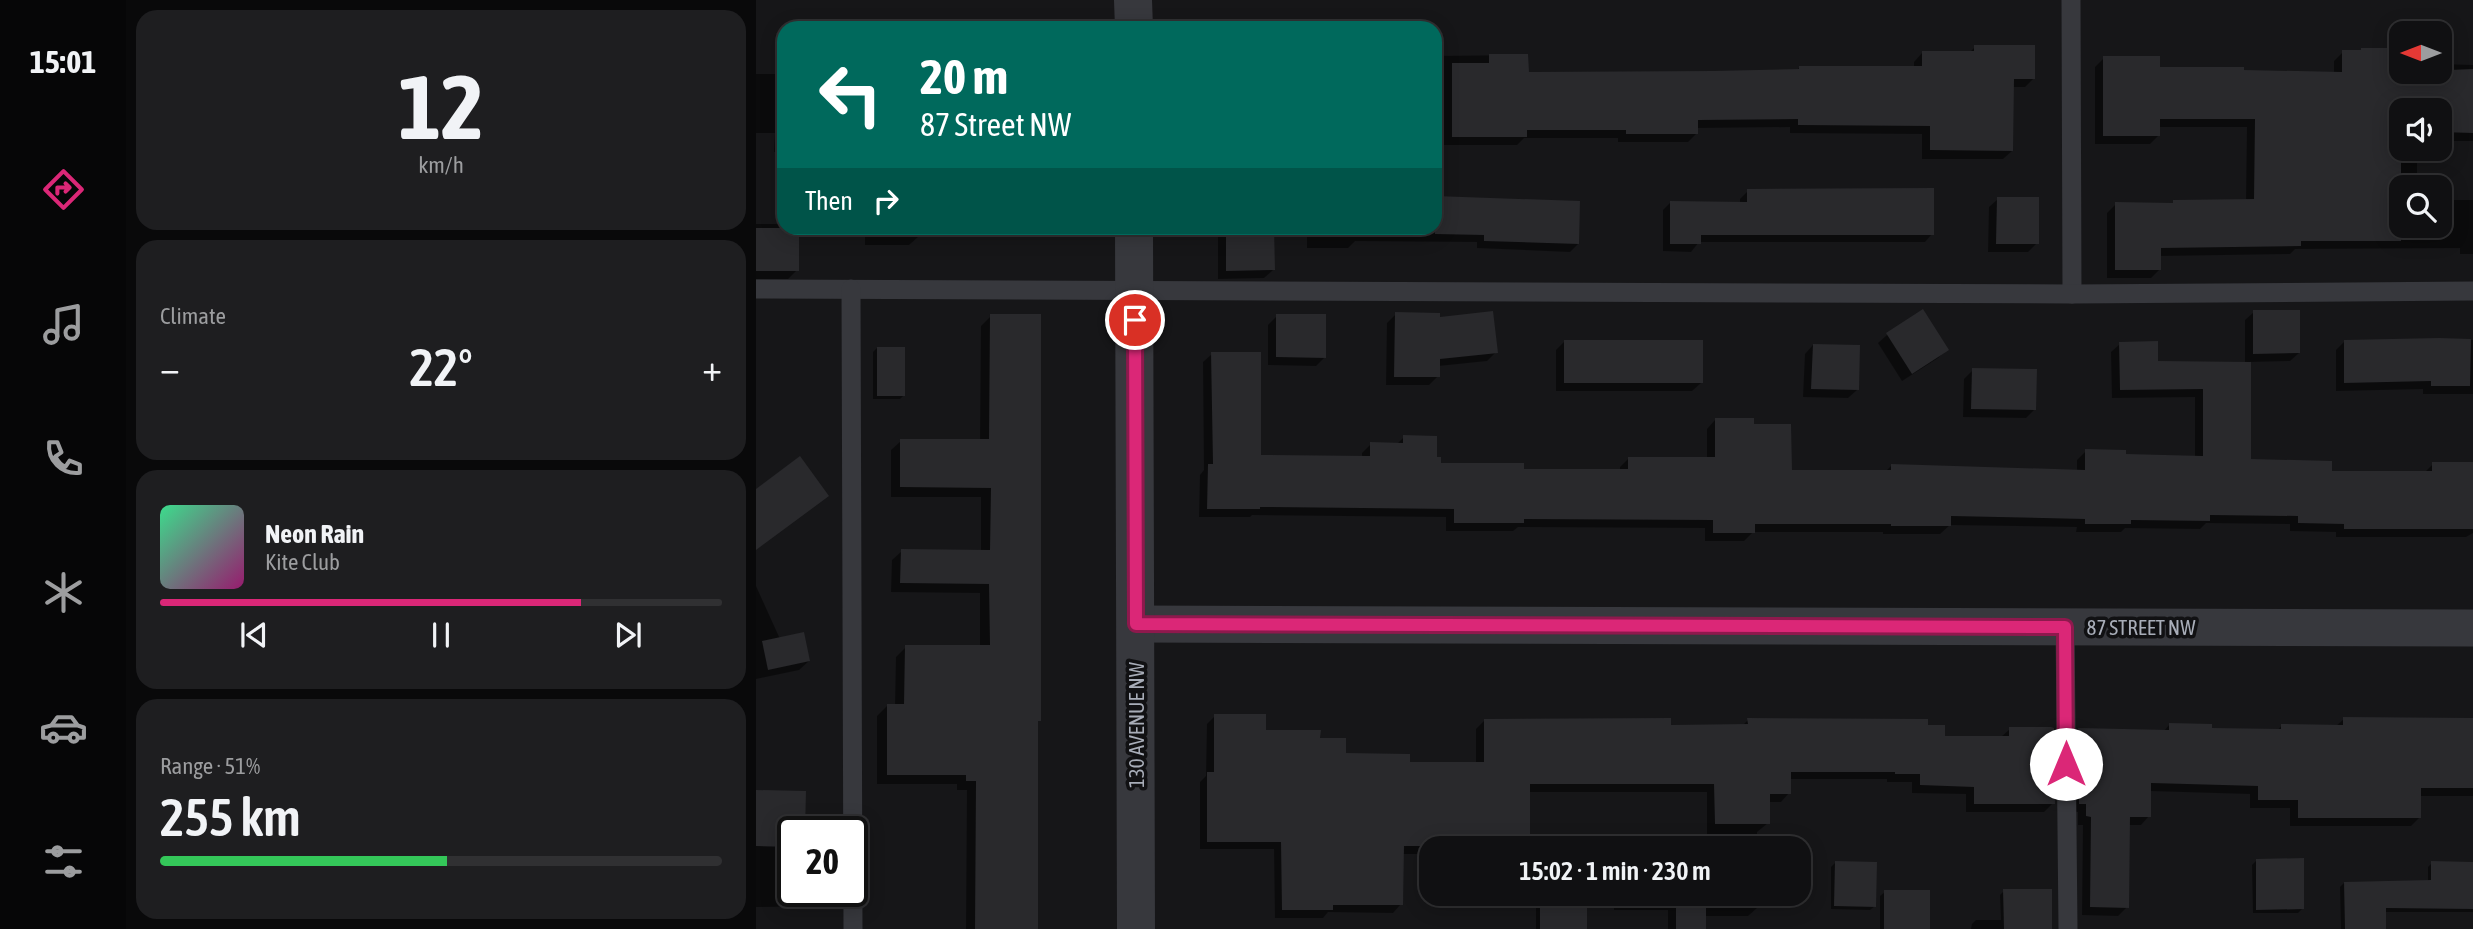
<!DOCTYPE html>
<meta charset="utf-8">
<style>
:root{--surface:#101012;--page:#1e1e20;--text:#f1f3f6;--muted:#9c9d9f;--line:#303032;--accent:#db2777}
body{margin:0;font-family:"Asap Condensed",sans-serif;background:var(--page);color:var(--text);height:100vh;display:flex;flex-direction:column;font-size:26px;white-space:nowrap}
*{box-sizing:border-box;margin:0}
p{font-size:23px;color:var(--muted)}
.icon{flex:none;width:38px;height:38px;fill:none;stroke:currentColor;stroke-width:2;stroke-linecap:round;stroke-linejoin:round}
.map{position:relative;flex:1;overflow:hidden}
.sheet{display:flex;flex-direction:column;gap:10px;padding:10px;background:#09090a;width:630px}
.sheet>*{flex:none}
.hud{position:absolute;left:21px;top:21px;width:665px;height:214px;border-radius:21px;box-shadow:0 4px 18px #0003,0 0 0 2px var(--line);background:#00695c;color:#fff;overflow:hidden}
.needle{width:46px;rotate:270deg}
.tools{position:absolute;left:1633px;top:21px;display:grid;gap:14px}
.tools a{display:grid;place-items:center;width:63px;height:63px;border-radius:14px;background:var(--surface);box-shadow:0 4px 18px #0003,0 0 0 2px var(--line);font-size:35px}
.speed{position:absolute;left:21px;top:816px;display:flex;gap:14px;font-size:35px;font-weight:700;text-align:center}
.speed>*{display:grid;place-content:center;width:91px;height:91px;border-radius:50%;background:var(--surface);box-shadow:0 4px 18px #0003,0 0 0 2px var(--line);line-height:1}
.speed .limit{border:4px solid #111;border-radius:10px;background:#fff;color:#111}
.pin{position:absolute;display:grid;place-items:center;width:60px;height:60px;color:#fff;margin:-30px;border:4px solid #fff;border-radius:50%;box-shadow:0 2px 7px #0007}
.me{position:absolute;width:77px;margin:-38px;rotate:0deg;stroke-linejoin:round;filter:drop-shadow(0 0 5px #0008)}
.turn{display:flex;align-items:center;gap:24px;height:147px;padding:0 28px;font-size:32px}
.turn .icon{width:91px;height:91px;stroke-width:2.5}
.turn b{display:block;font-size:49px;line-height:60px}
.then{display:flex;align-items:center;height:66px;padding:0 28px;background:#0003;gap:14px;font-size:26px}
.big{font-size:52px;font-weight:600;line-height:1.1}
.sheet .card{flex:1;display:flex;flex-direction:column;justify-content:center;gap:10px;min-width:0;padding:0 24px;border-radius:21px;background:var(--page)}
.sheet .dial{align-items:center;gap:0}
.dial b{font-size:91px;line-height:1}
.song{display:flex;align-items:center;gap:21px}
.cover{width:84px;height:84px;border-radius:10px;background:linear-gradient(135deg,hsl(150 70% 55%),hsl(320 70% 35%))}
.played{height:7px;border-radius:4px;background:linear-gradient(90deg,var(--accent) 75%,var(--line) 75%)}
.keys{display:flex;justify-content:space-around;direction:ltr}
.heat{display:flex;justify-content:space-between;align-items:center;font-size:38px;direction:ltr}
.charge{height:10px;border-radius:5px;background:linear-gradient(90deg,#34c759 51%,var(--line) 0)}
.trip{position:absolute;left:663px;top:836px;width:392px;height:70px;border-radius:21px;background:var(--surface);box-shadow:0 4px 18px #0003,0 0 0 2px var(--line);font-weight:600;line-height:70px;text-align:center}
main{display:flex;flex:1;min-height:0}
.dock{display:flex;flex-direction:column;width:126px;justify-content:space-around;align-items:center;background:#060607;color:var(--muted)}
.dock .icon{width:49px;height:49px}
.dock .on{color:var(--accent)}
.dock b{font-size:32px;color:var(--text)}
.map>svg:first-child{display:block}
.shadow{fill:#0007}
.building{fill:#29292c}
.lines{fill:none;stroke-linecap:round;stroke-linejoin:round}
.service{stroke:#37383d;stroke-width:19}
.minor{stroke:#37383d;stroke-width:37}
.tertiary{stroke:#37383d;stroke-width:38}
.route-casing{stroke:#8e194d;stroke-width:18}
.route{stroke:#db2777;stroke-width:12}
.labels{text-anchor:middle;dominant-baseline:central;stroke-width:7;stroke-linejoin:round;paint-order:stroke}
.street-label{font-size:21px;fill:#a8adb8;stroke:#111113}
</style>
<main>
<nav class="dock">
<b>15:01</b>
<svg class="icon on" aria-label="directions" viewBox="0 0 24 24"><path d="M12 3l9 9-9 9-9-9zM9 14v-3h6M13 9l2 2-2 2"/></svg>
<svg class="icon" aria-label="music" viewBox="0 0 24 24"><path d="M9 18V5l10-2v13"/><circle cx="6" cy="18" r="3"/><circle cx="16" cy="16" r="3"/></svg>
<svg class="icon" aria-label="phone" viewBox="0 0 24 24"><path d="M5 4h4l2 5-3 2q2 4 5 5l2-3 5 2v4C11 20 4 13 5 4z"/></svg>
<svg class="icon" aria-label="climate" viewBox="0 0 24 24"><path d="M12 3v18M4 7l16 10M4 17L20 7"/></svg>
<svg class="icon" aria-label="car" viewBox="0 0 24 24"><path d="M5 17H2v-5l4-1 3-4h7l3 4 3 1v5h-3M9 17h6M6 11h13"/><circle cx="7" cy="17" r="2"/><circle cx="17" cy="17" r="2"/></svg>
<svg class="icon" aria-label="filters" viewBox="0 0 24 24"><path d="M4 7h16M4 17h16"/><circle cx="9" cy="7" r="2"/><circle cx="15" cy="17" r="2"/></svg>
</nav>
<section class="sheet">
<div class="card dial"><b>12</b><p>km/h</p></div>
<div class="card"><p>Climate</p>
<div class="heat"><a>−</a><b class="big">22°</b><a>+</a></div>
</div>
<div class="card">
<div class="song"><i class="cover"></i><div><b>Neon Rain</b><p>Kite Club</p></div></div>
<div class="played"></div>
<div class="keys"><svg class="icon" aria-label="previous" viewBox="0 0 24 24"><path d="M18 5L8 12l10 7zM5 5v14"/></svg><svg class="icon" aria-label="pause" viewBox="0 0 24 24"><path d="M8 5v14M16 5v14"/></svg><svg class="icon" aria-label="next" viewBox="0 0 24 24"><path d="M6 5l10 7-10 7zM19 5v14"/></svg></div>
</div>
<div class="card"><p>Range · 51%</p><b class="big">255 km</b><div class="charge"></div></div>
</section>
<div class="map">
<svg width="1717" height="929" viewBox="0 0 1717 929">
<rect width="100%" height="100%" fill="#161618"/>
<g class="shadow">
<polygon points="1219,47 1278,78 1269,87 1256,87 1256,151 1247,159 1166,159 1166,134 1034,133 1034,127 941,128 940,134 932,142 862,142 862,138 768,138 761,145 688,145 688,130 679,130 679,56 771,55 771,74 1040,71 1044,67 1158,68 1158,62 1166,53 1213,53"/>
<polygon points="1587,52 1645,54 1645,72 1684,72 1684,64 1717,65 1717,141 1684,141 1684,110 1645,110 1645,149 1661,149 1661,187 1645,187 1645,226 1684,226 1684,200 1717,200 1717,254 1704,254 1704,248 1539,249 1534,254 1404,256 1404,269 1395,278 1351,278 1351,213 1360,204 1416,204 1418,202 1490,201 1491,127 1402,127 1402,136 1394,144 1339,144 1339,67 1348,58 1402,69 1578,73 1578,61"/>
<polygon points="0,74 28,74 28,152 18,152 19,133 0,133"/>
<polygon points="679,188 686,189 686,198 822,244 814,252 721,248 721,242 599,241 592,248 551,248 551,228 679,228"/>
<polygon points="992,191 1176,234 1169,242 943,242 935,252 907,251 907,210 915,202 984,203 984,199"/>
<polygon points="1242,199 1281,243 1272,252 1232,252 1233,207"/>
<polygon points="0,224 28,224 28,228 41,228 41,270 32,279 0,279"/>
<polygon points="109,228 162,228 162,237 153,245 109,245"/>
<polygon points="516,228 517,270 508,278 462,279 462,237 470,229"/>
<polygon points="1167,312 1191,349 1182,358 1146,381 1122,343 1131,335"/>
<polygon points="1498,312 1543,353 1534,361 1493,362 1493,461 1574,473 1668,473 1677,464 1717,464 1717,533 1710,537 1580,537 1580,532 1534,531 1534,524 1450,523 1444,529 1369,528 1365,532 1320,532 1321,527 1194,525 1184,534 1127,534 1127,532 997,532 988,541 949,541 949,528 762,527 757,531 690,531 690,517 496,515 494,517 443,517 444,475 448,470 447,362 456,354 503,456 606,458 606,453 615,444 641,444 648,437 679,458 683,464 766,471 864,471 864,467 873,458 951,459 951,429 959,420 996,426 1034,472 1129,472 1135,466 1321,471 1321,460 1330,451 1368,456 1439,457 1439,397 1356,398 1355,352 1364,344 1400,363 1489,363 1489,320"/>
<polygon points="640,314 682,319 740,352 731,361 682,366 682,376 673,385 630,385 631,323"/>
<polygon points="235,316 280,722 280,929 210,929 211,790 201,790 201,784 121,784 121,716 131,706 139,706 140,657 150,647 224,647 224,593 135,592 136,560 146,551 225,551 225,497 135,497 135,450 145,441 224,441 225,326"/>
<polygon points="521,316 569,357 560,366 512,365 512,325"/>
<polygon points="1683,340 1717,340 1717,394 1667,394 1667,389 1580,391 1580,350 1588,342"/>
<polygon points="809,341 945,383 936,391 800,391 800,350"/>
<polygon points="1057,345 1101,390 1092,398 1047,397 1049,354"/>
<polygon points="121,348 148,395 144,399 117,399 117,352"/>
<polygon points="1217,370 1278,410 1270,418 1207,417 1208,379"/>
<polygon points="0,586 24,639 53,661 43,670 0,679"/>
<polygon points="459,716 508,732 562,740 588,755 652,764 720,764 720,729 728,721 913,727 986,726 992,720 1170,727 1188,738 1245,737 1254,729 1297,803 1288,812 1210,812 1210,794 1156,793 1156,782 1131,782 1131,779 1033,779 1033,793 1025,802 1012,802 1012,823 1001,832 1001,849 951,849 951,792 772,792 772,845 768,849 676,849 676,854 646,854 645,904 637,913 572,912 567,918 519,918 518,849 444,849 444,782 450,776 451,724"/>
<polygon points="1717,718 1717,796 1663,796 1663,818 1655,826 1534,826 1534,808 1494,808 1494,794 1394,791 1393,816 1385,825 1372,825 1371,907 1362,916 1326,915 1327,825 1322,825 1322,812 1315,812 1314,739 1323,730 1407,732 1414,724 1454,730 1521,731 1526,725 1580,726 1588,719"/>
<polygon points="0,792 48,792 47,831 37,831 37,891 77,891 77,897 68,906 0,907"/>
<polygon points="1500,861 1546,909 1542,913 1497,913 1496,865"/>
<polygon points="1079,863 1119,906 1114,910 1075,909 1075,867"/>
<polygon points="1676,863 1717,863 1717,912 1628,912 1629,929 1585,929 1584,887 1588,883 1672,882 1672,867"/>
<polygon points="1248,891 1295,929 1215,929 1216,924 1220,920 1245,920 1244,895"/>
<polygon points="1129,892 1172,929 1124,929 1124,896"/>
<rect x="780" y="894" width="49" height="35"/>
<polygon points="858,894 1001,894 1001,908 992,916 948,916 948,929 912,929 912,910 858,910"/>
</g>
<g class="building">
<polygon points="1218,45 1279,45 1279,79 1258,79 1257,151 1174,150 1174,126 1042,125 1042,119 942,120 942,134 870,134 870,130 771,130 771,137 696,137 696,63 733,63 733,54 772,54 773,72 957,71 1043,69 1043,66 1166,66 1166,51 1218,51"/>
<polygon points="1605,48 1645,48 1645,72 1717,69 1717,133 1684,132 1684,110 1645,110 1645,149 1663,149 1663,152 1645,152 1645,241 1545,241 1545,246 1405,248 1405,270 1359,270 1359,202 1417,203 1417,200 1498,199 1499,119 1404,119 1404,136 1347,136 1347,56 1404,56 1404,67 1488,67 1488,70 1586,72 1586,50 1605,50"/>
<polygon points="1178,188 1178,235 945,235 945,244 914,244 914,201 991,202 991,189"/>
<polygon points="679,196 824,201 823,244 728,241 728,235 679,234"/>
<polygon points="1241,197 1283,197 1283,244 1240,244"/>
<rect x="0" y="228" width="43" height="43"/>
<polygon points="470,228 518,228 519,270 470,271"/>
<polygon points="1167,309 1193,350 1156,374 1130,333"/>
<polygon points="1497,310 1544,310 1544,353 1497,354"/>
<polygon points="737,311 742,353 684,359 684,377 638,377 639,312 684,313 684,317"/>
<polygon points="234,314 285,314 285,721 282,721 282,929 219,929 220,781 210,781 210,775 131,775 131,704 148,704 149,645 234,645 233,584 144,583 145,549 234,550 235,488 144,487 144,439 233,439"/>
<polygon points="520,314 570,314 570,358 520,357"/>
<polygon points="1683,338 1715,339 1714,386 1675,386 1675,381 1588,383 1588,340"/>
<rect x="808" y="340" width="139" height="43"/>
<polygon points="1402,341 1402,361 1495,362 1495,459 1576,461 1576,471 1676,471 1676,462 1717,462 1717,529 1588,529 1588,524 1542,523 1542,516 1454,515 1454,521 1375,520 1375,524 1329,524 1329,519 1195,516 1195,526 1135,526 1135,524 999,524 999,533 957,533 957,520 768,519 768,523 698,523 698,509 504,507 504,509 451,509 452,464 457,464 455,352 505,352 505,455 614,456 614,442 647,443 647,435 681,436 681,457 685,457 685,463 768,463 768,469 872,469 872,457 959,457 959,418 998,418 998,424 1035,424 1036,470 1135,470 1135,464 1329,470 1329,449 1370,450 1370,454 1447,456 1447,389 1364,390 1363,342"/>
<polygon points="1057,344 1104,345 1103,390 1055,389"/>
<rect x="121" y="347" width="28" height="49"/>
<polygon points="1216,368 1281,369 1280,410 1215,409"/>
<polygon points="44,456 73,496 0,550 0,489"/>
<polygon points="48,632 54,661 12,670 6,641"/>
<polygon points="458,714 510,714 510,730 565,730 564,738 590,738 590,753 654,754 654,762 728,762 728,719 915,718 915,725 992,724 991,718 1172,719 1172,725 1189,725 1189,736 1253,736 1253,727 1295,727 1298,728 1299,804 1218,804 1218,787 1164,785 1164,774 1139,774 1139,772 1035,772 1035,794 1014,794 1014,824 959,824 958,784 774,784 774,846 648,846 647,905 577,905 577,910 526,910 525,842 451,842 451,772 458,772"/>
<polygon points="1587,717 1717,718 1717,788 1665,788 1665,818 1542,818 1542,800 1502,800 1502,786 1395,783 1395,817 1374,817 1373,908 1334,907 1335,817 1330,816 1330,804 1323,804 1322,728 1413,730 1413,723 1456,724 1456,728 1525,729 1525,724 1587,725"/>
<polygon points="0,790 50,791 49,831 37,831 37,847 0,846"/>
<polygon points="1548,858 1548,909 1500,910 1500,859"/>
<polygon points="1079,861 1121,862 1120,907 1078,906"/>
<polygon points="1675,861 1717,862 1717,909 1630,908 1630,929 1589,929 1588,882 1675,880"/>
<polygon points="1247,889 1296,889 1296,929 1248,929"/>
<rect x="1128" y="890" width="46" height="39"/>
<rect x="784" y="894" width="47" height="35"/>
<rect x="920" y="894" width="30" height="35"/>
</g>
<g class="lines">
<g class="service">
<polyline points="1315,0 1316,294"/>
<polyline points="0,289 1316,294 1717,291"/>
<polyline points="95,289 97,929"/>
<polyline points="1309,627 1312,929"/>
</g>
<polyline class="minor" points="380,624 1717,628"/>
<g class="tertiary">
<polyline points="377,0 378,28"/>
<polyline points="378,228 380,929"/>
</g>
</g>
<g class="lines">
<g class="route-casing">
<polyline id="route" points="379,320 380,624 1309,627 1310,764"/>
</g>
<use href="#route" class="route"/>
</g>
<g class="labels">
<g class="street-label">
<text x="1385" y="627">87 STREET NW</text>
<text transform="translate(380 725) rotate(-90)">130 AVENUE NW</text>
</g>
</g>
</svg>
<div class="tools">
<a><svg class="needle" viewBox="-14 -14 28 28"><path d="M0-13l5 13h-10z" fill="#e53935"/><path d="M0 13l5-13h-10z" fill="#9c9d9f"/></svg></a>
<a><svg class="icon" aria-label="sound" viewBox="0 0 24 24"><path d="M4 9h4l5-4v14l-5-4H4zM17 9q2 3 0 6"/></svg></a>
<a><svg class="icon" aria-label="search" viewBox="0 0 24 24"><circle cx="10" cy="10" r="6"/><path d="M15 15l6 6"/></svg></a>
</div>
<div class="speed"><div class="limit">20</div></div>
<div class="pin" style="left:379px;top:320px;background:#d93025"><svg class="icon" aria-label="arrive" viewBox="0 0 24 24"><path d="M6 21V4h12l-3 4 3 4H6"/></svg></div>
<svg class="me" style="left:1310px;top:764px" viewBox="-20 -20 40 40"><circle r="19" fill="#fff"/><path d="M0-13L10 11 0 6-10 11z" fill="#db2777"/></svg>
<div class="trip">15:02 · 1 min · 230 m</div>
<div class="hud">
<div class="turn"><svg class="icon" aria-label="left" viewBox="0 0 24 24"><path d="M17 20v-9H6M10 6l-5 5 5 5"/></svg><div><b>20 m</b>87 Street NW</div></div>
<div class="then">Then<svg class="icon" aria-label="right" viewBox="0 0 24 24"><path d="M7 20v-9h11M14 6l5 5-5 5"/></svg></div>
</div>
</div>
</main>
